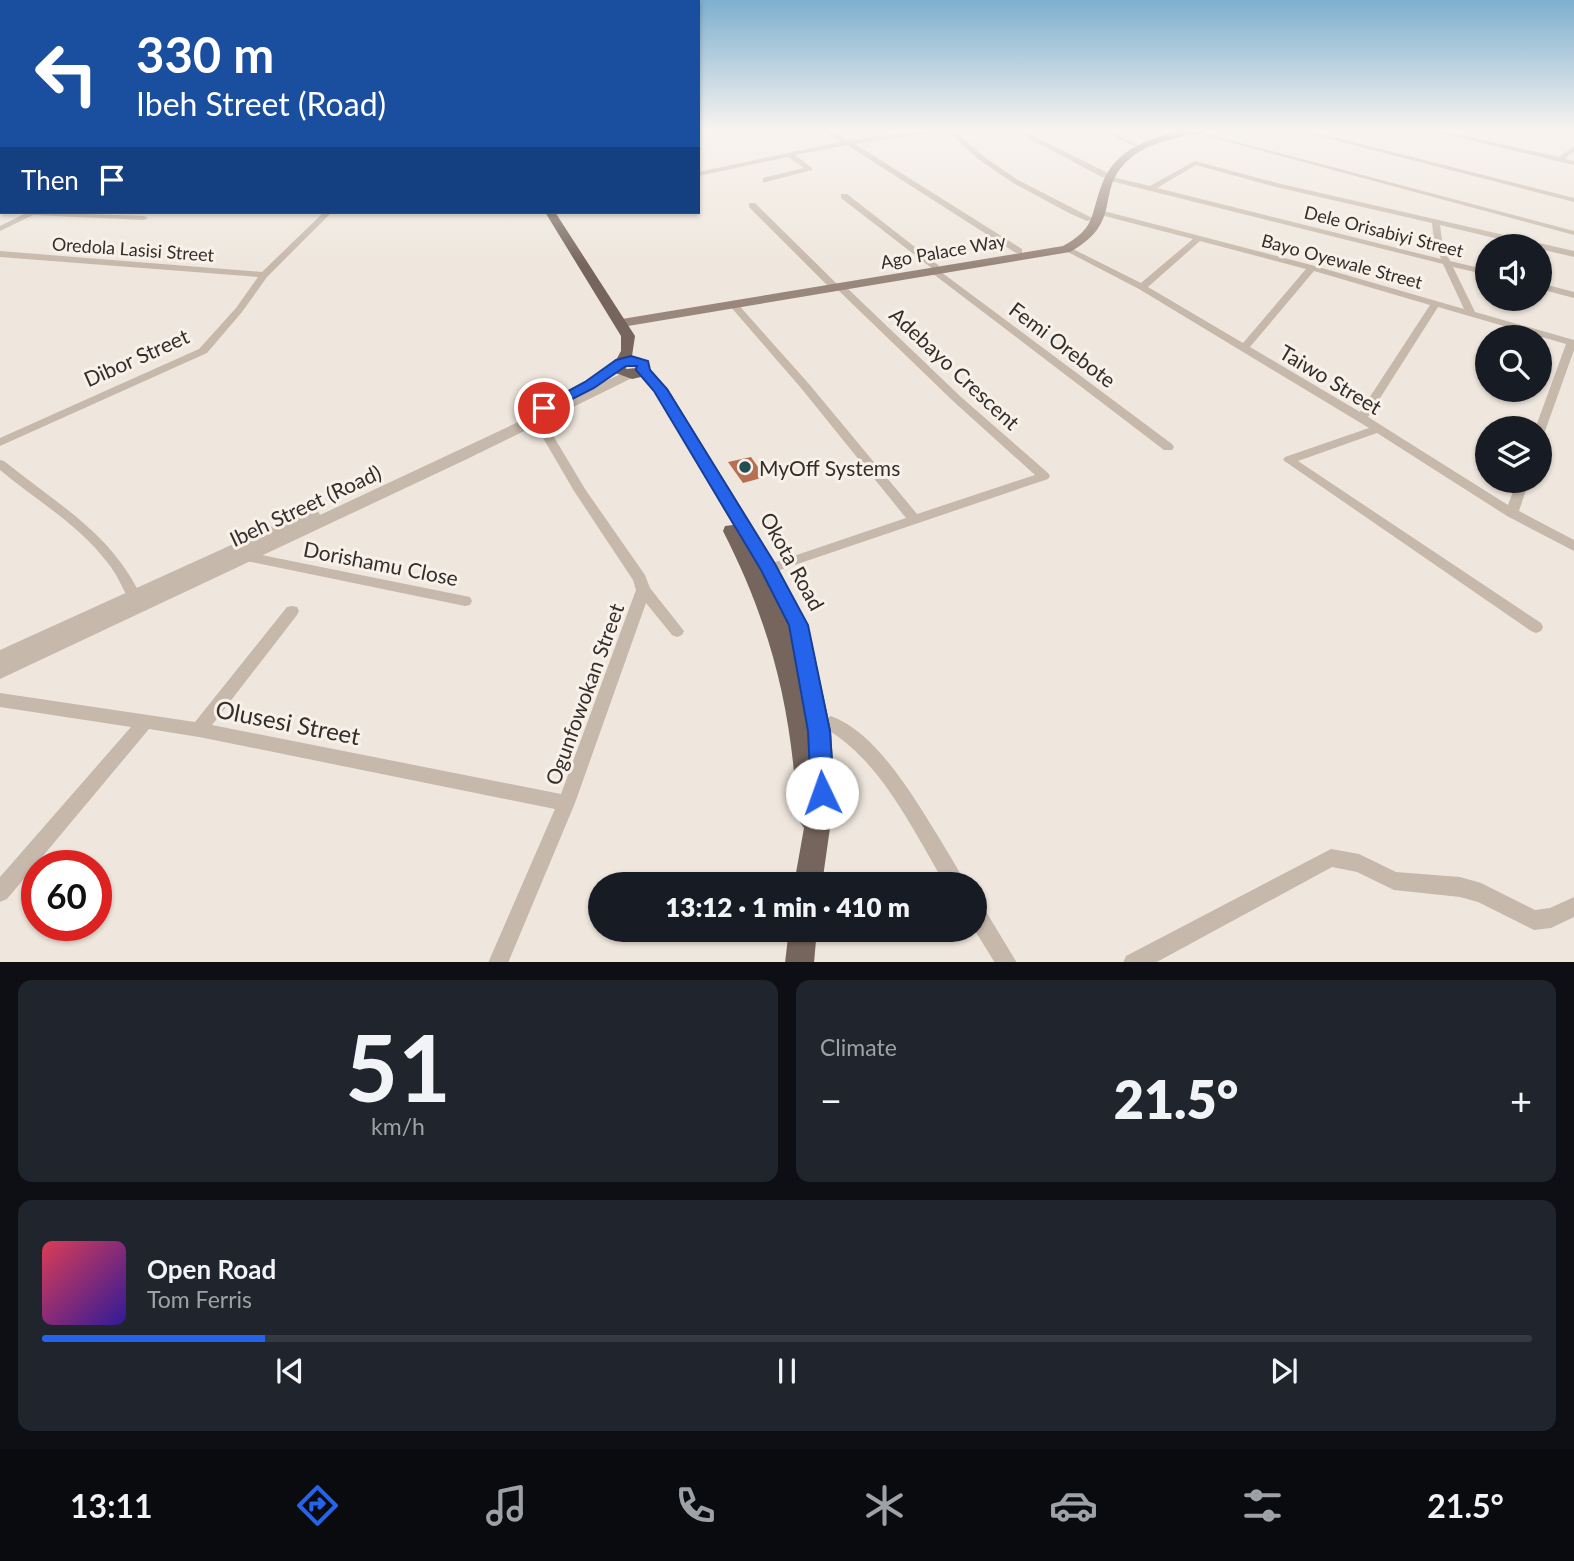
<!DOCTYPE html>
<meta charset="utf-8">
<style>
:root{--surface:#171b24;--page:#20242c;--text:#f1f3f6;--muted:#9ea1a6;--line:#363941;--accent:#2563eb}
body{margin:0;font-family:Lato,sans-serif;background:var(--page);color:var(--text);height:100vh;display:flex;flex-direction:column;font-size:26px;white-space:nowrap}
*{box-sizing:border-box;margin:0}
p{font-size:23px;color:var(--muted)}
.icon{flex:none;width:38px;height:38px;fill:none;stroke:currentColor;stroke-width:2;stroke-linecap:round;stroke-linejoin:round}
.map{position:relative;height:962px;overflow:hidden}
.drawer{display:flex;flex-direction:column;gap:18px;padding:18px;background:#0d0f14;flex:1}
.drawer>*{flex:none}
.guide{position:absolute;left:0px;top:0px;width:700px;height:214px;box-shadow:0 2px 5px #0004;background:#1a4fa0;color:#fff;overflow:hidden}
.controls{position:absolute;left:1475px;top:234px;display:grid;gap:14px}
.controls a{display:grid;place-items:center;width:77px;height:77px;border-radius:50%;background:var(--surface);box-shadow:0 2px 5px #0004;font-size:35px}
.speed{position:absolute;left:21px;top:850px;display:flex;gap:14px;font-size:35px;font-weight:700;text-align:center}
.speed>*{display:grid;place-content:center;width:91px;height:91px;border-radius:50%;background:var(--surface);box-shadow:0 2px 5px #0004;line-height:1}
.speed .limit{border:10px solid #d22;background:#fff;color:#111}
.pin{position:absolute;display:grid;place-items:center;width:60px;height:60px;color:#fff;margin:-30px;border:4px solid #fff;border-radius:50%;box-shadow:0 2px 7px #0007}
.me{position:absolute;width:77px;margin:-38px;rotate:357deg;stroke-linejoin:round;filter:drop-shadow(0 0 5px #0008)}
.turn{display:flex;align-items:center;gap:24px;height:147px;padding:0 21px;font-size:32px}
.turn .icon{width:91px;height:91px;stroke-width:2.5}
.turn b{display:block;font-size:49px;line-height:60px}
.then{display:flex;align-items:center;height:66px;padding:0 21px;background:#0003;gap:14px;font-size:26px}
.big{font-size:52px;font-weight:800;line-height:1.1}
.drawer .widget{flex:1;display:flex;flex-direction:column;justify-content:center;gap:10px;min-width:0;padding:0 24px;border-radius:14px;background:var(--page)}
.drawer .dial{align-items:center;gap:0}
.dial b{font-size:91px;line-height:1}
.song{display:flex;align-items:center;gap:21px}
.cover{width:84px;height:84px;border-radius:10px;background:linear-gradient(135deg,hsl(350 70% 55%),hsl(250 70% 35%))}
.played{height:7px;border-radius:4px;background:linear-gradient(90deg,var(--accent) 15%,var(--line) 15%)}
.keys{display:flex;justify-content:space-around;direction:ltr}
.heat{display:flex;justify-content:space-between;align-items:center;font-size:38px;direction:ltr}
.drawer .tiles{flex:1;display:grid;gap:18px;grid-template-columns:1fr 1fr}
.widget:last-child{grid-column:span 2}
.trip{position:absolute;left:588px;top:872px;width:399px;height:70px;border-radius:35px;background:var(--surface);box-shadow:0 2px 5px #0004;font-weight:800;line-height:70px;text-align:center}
.menu{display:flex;height:112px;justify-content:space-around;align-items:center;background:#090b0e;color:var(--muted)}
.menu .icon{width:49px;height:49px}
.menu .selected{color:var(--accent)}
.menu b{font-size:32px;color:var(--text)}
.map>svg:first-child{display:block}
.building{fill:#b96d51}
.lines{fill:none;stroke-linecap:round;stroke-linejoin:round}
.minor{fill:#c6b8aa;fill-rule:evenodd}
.tertiary{fill:#c6b8aa;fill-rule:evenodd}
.secondary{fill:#9a877c;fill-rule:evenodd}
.primary{fill:#75655c;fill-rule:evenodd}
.route{fill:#2563eb;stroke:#184099;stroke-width:2}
.poi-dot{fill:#234e52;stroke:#f8f1e9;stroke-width:2.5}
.labels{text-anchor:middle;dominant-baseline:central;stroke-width:6;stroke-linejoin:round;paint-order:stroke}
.far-street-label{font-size:18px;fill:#352d29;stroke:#f8f1e9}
.street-label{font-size:21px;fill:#352d29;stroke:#f8f1e9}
.poi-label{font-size:21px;fill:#352d29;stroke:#f8f1e9;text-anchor:start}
.near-street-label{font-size:24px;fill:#352d29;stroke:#f8f1e9}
</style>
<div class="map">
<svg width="1574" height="963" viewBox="0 0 1574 963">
<rect width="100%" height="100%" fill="#efe7dd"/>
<polygon class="building" points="751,457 765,477 743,483 728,462"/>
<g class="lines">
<g class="minor">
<polygon points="821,130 829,130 849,140 932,130 954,130 983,156 1018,180 1094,219 1087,221 1069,213 1013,183 978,159 948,131 855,144 1022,249 1022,253 1016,253 847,145 795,155 812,168 812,170 766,182 763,182 763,178 804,168 788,157 698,176 698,172 841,142"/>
<path d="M1013 130H1021L1108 173V176L1150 186 1195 161 1277 183 1574 251V257L1540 249V247H1532L1440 225 1442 240 1450 261 1488 270V275L1453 267 1475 312 1574 340V350L1544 434 1540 435V429H1535L1566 344 1438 307 1368 417 1508 505 1517 481H1529L1519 511 1574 540V551L1507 516 1377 433 1298 461 1541 623 1543 627 1541 631 1536 633 1531 631 1283 460 1285 457 1369 428 1139 289 1062 249 1069 247 1141 283 1193 239 1097 214V210H1100L1315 266 1464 309 1443 264 1107 180V177H1102ZM1196 165 1276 187 1432 223 1434 240 1441 259 1157 188ZM1200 241 1306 269 1243 343 1148 287ZM1314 271 1430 305 1360 412 1250 347Z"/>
<polygon points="1100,130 1108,130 1138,145 1133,146"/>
<polygon points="1192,130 1574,231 1574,235 1192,132"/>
<polygon points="1295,130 1305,130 1574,198 1574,202"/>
<polygon points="1428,130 1439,130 1559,157 1574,146 1574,151 1565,159 1574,161 1574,165"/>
<polygon points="2,137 2,142 0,142 0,138"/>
<polygon points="0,181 2,181 0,186"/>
<polygon points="841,194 847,194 938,265 939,267 937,269 1172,444 1174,447 1172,450 1164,450 932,273 931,271 933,269 841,198"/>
<polygon points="749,203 755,203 838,285 844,285 961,397 1048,473 1050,476 1048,479 774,572 764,572 762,569 764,566 906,518 801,388 730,306 730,302 736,302 809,384 917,514 1035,475 953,401 838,290 832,290 749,207"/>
<polygon points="28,212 144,216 148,218 144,220 33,215 0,231 0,226"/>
<polygon points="324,212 332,212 267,277 242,312 207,353 0,446 0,438 199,349 236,308 258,277 0,257 0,251 262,272"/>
<polygon points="1540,283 1574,292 1574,298 1540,289"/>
<polygon points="617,363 621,364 621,368 594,387 535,416 542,417 585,489 645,575 650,588 684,631 682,635 677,637 672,635 646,603 575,803 508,963 488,963 555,809 199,737 149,729 7,899 0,902 0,877 131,727 0,707 0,693 195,722 287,607 292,606 297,607 299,611 297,615 212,725 561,794 636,590 633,580 574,491 532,419 534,417 527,419 521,416 586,383"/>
<path d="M0 460 4 461C57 504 111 533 141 596L139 600 134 601 129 600C122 587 117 574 107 562 79 525 36 500 0 470Z"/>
<polygon points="247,552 465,596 470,597 472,601 470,605 465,606 242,560 240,557 242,554"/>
<path d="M831 716C878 733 916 801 941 841 949 855 959 869 965 884H945C915 833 882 764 831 732L819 738 813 736 811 731 813 726Z"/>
<polygon points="1331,849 1359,854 1396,872 1460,877 1481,883 1535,910 1550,908 1574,897 1574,917 1551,928 1534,930 1478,902 1460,897 1394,890 1357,872 1332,867 1155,963 1123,963 1126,956"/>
<polygon points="975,902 982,905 1017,963 995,963 974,929"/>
</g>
<polygon class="tertiary" points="627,371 632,372 634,375 632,378 465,460 0,679 0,650 306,511 318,511 320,515"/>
<path class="secondary" d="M1186 130H1207C1199 134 1189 135 1180 137 1161 141 1140 148 1126 162 1095 193 1124 222 1070 252L622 327 615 323 622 319 1063 246C1096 228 1090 216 1102 184 1116 148 1151 137 1186 130Z"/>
<g class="primary">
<path d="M545 212H555L635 336 632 356 648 361 650 369 668 389 776 564 808 625 831 731 835 793 822 884H794L804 828 797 818C793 712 771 625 723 531L725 526 733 525 654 391 641 377 632 379 610 371 621 351V336ZM631 365 636 368 626 369 627 366Z"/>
<polygon points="789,929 817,929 814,963 785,963"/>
</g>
</g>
<linearGradient id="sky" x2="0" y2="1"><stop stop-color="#7eafcf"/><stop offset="0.49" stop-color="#f8f4f0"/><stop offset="1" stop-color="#f8f4f0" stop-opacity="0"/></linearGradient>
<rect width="1574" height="265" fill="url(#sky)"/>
<polygon class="route" points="631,356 648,361 650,370 667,389 775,564 808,625 830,731 834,793 831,800 822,803 814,800 811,793 808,731 789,625 761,570 654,391 636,370 637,366 626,366 594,388 549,411 537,408 585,382 616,360"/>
<circle class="poi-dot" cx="745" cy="467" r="7"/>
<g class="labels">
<g class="far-street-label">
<text transform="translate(1384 231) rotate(14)">Dele Orisabiyi Street</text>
<text transform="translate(133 249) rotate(4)">Oredola Lasisi Street</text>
<text transform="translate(943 251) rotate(-10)">Ago Palace Way</text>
<text transform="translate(1342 261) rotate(15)">Bayo Oyewale Street</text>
</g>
<g class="street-label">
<text transform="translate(1063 344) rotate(37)">Femi Orebote</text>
<text transform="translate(136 357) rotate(-24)">Dibor Street</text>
<text transform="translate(955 368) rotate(43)">Adebayo Crescent</text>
<text transform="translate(1331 379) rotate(31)">Taiwo Street</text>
<text transform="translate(305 505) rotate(-25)">Ibeh Street (Road)</text>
<text transform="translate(793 561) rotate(61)">Okota Road</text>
<text transform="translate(381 563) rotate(11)">Dorishamu Close</text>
<text transform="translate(584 694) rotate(-70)">Ogunfowokan Street</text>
</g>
<g class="poi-label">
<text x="759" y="467">MyOff Systems</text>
</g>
<g class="near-street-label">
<text transform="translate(288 722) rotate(11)">Olusesi Street</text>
</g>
</g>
</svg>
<div class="controls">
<a><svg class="icon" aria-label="sound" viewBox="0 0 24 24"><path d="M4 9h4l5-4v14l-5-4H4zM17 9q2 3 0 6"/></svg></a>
<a><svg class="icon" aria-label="search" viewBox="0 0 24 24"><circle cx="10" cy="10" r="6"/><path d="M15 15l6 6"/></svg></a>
<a><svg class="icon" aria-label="layers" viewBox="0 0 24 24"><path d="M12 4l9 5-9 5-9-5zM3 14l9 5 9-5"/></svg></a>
</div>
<div class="speed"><div class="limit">60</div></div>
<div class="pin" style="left:544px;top:408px;background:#d93025"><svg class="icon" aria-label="arrive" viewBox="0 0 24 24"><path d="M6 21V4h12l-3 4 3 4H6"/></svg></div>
<svg class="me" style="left:822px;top:793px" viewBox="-20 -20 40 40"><circle r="19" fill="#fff"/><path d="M0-13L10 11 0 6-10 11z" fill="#2563eb"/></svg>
<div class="trip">13:12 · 1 min · 410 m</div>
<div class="guide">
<div class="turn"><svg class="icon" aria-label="left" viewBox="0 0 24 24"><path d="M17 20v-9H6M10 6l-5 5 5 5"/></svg><div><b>330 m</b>Ibeh Street (Road)</div></div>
<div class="then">Then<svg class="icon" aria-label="arrive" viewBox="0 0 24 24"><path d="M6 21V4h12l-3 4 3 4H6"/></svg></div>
</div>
</div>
<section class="drawer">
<div class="tiles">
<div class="widget dial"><b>51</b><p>km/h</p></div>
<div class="widget"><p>Climate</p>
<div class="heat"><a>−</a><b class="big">21.5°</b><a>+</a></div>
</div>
<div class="widget">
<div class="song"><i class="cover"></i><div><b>Open Road</b><p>Tom Ferris</p></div></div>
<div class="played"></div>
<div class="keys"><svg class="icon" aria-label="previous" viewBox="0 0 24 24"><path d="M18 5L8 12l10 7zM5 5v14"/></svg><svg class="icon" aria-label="pause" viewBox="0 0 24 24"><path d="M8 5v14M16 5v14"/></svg><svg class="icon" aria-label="next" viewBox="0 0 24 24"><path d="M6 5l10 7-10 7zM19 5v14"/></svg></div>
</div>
</div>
</section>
<nav class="menu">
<b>13:11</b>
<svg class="icon selected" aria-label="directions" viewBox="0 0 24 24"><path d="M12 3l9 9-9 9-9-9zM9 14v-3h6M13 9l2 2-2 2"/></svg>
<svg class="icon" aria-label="music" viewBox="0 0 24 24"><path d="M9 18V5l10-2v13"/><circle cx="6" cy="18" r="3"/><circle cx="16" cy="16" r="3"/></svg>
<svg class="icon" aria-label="phone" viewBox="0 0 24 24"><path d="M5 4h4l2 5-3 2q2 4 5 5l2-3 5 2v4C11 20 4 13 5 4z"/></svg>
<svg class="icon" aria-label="climate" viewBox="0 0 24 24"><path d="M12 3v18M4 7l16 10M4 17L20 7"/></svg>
<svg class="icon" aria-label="car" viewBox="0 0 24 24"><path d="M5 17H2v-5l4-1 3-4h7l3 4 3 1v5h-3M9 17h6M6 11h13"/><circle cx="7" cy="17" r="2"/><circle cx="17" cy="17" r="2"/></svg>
<svg class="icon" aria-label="filters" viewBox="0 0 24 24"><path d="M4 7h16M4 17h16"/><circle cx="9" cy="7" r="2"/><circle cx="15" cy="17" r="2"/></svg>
<b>21.5°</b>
</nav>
